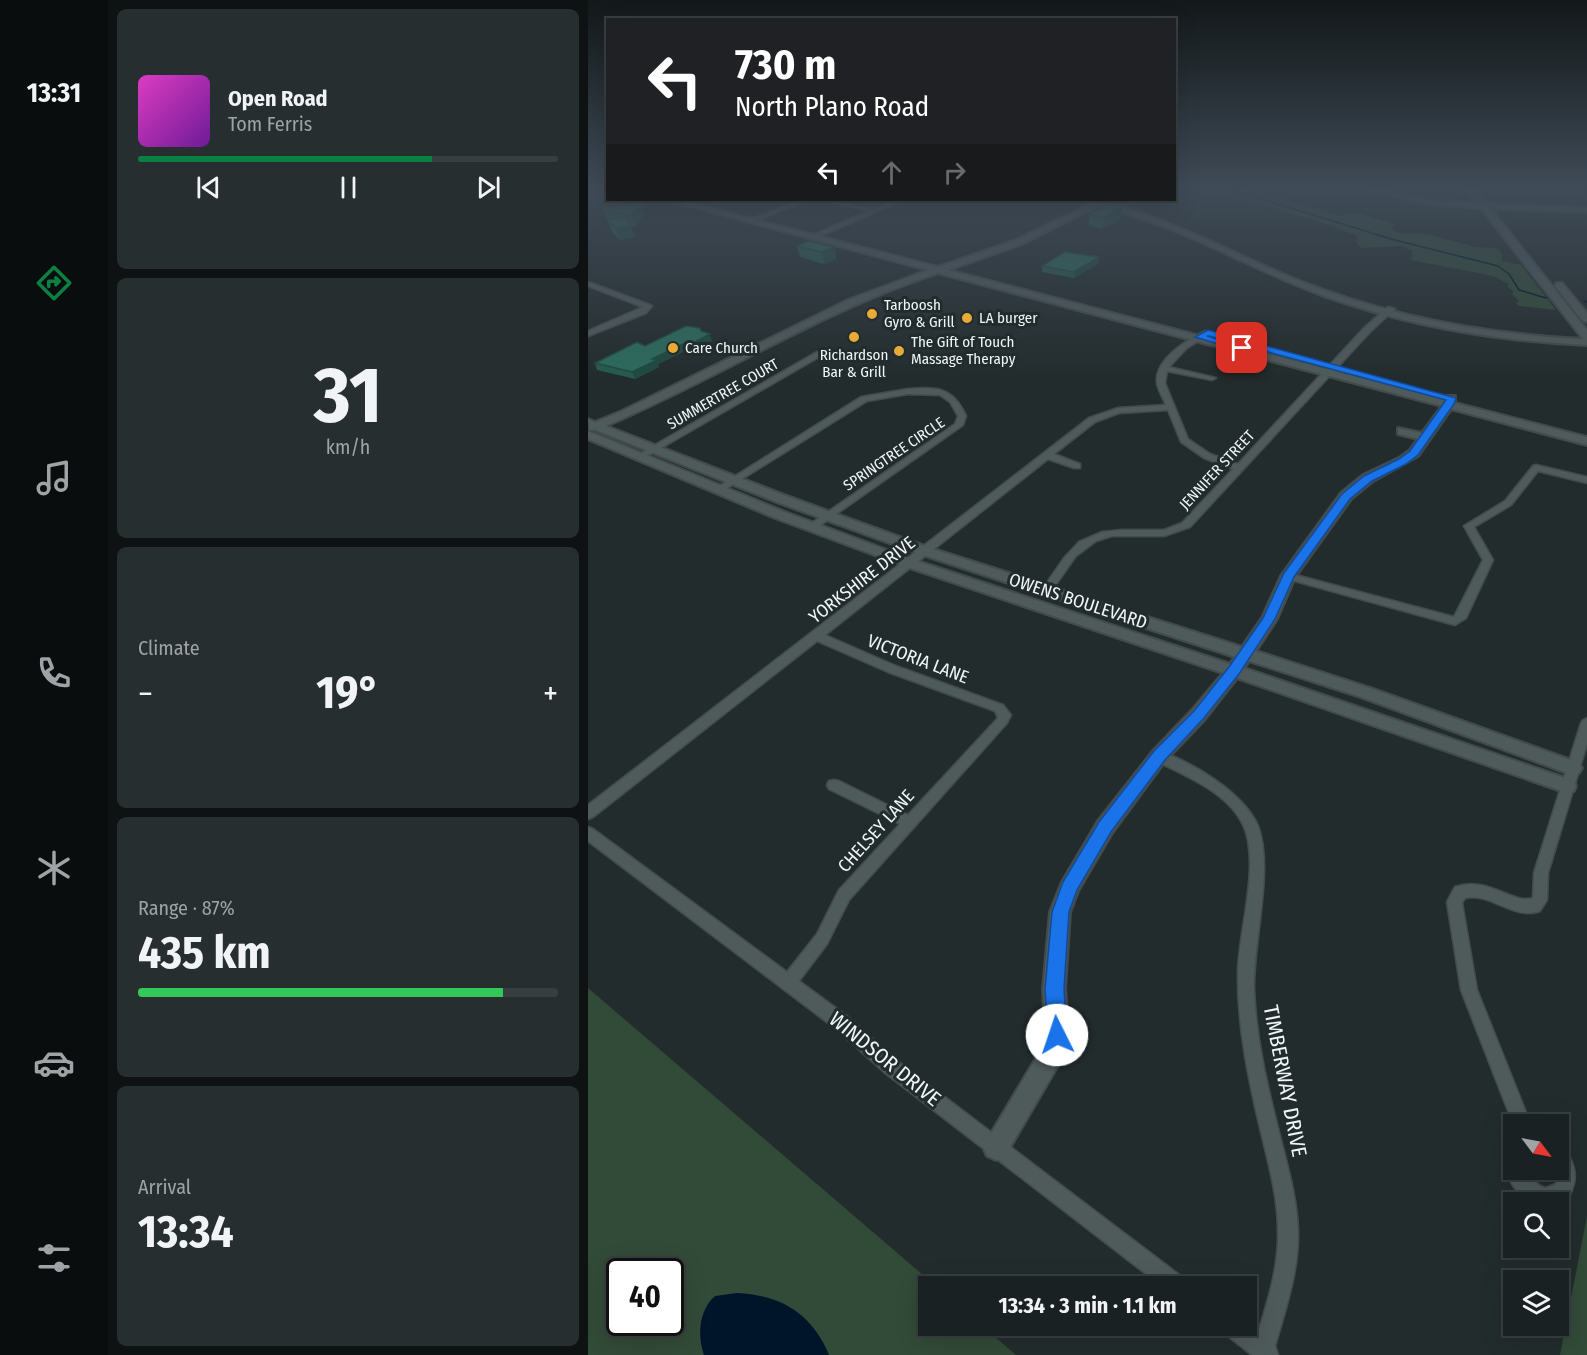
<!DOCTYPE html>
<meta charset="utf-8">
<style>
:root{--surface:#1a2122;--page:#272e2f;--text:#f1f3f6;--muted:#9fa3a5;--line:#383e40;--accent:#0b8043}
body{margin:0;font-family:"Fira Sans Condensed",sans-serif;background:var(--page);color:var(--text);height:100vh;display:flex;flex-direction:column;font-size:22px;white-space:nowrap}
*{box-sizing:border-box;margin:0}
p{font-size:20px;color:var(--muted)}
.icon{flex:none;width:33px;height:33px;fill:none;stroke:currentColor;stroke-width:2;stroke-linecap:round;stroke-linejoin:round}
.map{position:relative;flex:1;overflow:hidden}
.details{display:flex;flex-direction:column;gap:9px;padding:9px;background:#0e1213;width:480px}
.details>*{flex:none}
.guide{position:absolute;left:18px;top:18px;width:570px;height:183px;border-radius:0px;box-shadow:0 6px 24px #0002,0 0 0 2px var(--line);background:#202124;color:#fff;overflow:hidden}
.needle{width:39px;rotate:122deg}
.controls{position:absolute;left:915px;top:1114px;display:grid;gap:12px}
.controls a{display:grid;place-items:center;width:66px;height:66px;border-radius:0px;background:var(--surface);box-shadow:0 6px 24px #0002,0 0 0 2px var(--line);font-size:30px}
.speed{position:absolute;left:18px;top:1258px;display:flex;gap:12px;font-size:30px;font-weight:700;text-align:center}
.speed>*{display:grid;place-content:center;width:78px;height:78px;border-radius:50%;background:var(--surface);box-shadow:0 6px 24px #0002,0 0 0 2px var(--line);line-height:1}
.speed .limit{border:3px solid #111;border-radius:9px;background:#fff;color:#111}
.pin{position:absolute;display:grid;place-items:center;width:51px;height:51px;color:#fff;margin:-26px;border-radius:12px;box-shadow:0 3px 9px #0006}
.me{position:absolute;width:66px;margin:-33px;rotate:356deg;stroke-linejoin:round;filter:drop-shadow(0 0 4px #0008)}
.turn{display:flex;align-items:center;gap:21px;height:126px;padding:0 30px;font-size:27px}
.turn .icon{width:78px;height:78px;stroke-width:2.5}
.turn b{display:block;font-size:42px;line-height:51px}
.lanes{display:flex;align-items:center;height:57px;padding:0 30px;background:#0003;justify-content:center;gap:30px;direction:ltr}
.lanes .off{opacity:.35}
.big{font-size:45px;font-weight:700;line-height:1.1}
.details .widget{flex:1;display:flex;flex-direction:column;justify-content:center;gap:9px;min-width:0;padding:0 21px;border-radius:9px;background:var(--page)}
.details .dial{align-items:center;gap:0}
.dial b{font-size:78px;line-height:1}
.song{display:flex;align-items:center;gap:18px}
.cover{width:72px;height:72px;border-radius:9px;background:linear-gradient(135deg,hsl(310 70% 55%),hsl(280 70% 35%))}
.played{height:6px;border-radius:3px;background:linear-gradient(90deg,var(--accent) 70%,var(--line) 70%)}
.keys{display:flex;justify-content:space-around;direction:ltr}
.heat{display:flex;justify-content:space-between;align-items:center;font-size:33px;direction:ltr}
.charge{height:9px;border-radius:4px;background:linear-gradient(90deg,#34c759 87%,var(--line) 0)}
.trip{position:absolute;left:330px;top:1276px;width:339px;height:60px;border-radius:0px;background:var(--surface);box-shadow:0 6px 24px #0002,0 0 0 2px var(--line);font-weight:700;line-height:60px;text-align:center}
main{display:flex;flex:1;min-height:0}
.tab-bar{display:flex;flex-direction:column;width:108px;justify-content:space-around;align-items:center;background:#0a0d0e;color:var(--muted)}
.tab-bar .icon{width:42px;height:42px}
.tab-bar .current{color:var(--accent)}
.tab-bar b{font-size:27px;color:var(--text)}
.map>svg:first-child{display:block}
.green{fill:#324a38;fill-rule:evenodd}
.water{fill:#00142a}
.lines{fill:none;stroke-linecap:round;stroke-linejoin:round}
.stream{stroke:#00142a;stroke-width:1.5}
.street-casing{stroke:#434a4b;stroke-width:3}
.secondary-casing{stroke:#434a4b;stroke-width:4}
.street{fill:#4f5a5b;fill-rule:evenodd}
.secondary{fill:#4f5a5b;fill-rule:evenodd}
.wall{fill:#265b4f}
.shaded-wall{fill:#1f4a40}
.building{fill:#2c6a5c;stroke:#1f4a40;stroke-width:1.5}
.route{fill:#1a73e8;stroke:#114b97;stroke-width:1.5}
.poi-dot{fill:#e8ab37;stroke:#232c2d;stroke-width:2}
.labels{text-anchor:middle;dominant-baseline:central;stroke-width:6;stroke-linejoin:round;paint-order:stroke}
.far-poi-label{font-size:15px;fill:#f0f6f6;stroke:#232c2d;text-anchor:start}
.far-street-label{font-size:15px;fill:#f0f6f6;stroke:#232c2d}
.street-label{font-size:18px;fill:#f0f6f6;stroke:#232c2d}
.near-street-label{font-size:21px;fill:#f0f6f6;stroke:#232c2d}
</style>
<main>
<nav class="tab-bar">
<b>13:31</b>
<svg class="icon current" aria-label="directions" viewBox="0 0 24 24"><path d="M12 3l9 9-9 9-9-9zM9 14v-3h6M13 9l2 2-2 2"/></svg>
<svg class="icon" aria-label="music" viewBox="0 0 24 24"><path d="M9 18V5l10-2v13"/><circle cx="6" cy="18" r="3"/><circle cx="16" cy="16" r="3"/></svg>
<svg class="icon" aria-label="phone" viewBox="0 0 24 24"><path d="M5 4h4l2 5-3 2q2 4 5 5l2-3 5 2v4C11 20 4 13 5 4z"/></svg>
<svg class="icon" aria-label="climate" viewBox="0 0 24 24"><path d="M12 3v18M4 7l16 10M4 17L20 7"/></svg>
<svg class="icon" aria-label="car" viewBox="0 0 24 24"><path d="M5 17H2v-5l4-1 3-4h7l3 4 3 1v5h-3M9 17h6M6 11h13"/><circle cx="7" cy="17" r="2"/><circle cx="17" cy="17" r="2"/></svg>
<svg class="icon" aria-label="filters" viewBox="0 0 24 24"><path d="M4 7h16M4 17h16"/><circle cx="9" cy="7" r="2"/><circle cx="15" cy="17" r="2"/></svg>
</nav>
<section class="details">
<div class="widget">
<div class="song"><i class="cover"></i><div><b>Open Road</b><p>Tom Ferris</p></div></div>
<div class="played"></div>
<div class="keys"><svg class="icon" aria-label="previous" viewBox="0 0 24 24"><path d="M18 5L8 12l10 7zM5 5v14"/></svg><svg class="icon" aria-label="pause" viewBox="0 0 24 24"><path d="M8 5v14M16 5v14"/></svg><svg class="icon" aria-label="next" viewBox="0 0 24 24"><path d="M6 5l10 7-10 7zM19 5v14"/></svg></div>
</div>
<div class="widget dial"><b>31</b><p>km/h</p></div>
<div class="widget"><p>Climate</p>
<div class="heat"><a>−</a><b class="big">19°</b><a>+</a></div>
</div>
<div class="widget"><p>Range · 87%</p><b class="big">435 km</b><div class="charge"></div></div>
<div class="widget"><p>Arrival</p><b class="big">13:34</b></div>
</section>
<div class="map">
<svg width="999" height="1355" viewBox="0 0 999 1355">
<rect width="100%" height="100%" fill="#232c2d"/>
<g class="green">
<path d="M626 187H655L660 190V193H674L747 215C758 216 767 212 774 214L805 224 806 226 803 229 811 233 839 234 888 247 908 248 914 253V261L933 265 968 310 931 306 928 303 931 301 924 294 925 291 919 286 921 284 905 276 823 260 825 251 814 246 773 248 768 242 769 236 730 221 665 203 659 197 661 196Z"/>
<path d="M0 988 349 1287H340V1326H394L428 1355H0ZM32 1272H82V1323H32Z"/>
<polygon points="999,1216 999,1355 972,1355"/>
</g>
<path class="water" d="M149 1293C193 1295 224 1314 241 1355H116C109 1335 111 1310 127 1296Z"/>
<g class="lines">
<g class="stream">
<polyline points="634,187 803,239 910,266 921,274 931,290 958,298"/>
<polyline points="996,301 999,302"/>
</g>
<g class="street-casing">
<g id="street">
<polygon points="213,200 220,200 166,221 161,220"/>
<path d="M238 200C254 198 269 209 285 209 295 209 305 199 316 200L227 238H223V236L281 211Z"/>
<polygon points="0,282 62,305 64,306 58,313 0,336 0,331 55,307 0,286"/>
<path d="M800 307 807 309 782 332 602 527 576 536H524L508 541 488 556 462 593H454L453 591 476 558 491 542 514 532 534 530H576L594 523 645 469 616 458 593 442 580 410 531 413 507 422 466 454 492 464V468H486L460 459 237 635 308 666 415 705 423 715 419 723 261 900 239 944 211 981 260 1017 308 1060 598 1280 601 1287H575L296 1072 248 1029 0 841V827L5 829 199 972 229 934 251 890 312 824 241 789 239 785 241 781 246 780 251 781 320 815 410 718 407 711 300 672 229 641 5 817 0 819V805L501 418 530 408 578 405C575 398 570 390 569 383 566 360 598 340 617 331L624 333 599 348 581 367 628 378 624 380 579 371 577 383 600 439 622 454 650 464 776 328Z"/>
<polygon points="229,352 236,354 54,459 48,459 46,457"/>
<path d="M320 389C349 387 365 387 378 416L375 425 227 529 223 530 218 527 367 424 370 416 362 402 352 395 320 394 279 401 133 492H127L125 490 273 397Z"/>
<polygon points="948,465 999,477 999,483 950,471 923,505 886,527 905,560 878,618 867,625 696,578 695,576 700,573 866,617 895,560 876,526 917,501 945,466"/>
<path d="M999 718V744L960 873 959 900 952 911C926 921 903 892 877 898L874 903 889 990 943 1125 926 1126 873 990 859 902 867 887C900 875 925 905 945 898L946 873 993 723 995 720Z"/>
<path d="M571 751C604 762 656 793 670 826 686 868 665 942 666 989 668 1038 679 1085 691 1132 699 1165 709 1197 710 1231 711 1270 698 1308 687 1346L690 1355H664L636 1333 633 1326 658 1325 670 1333C680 1300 691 1266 690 1231 690 1196 680 1162 672 1128 660 1077 649 1024 650 971 651 930 672 865 656 827 641 792 597 776 566 760L564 756 566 752Z"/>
<path d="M926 1144V1170H938C943 1178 948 1185 957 1188L968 1184V1170H970V1144L976 1147C984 1161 991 1173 984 1190 982 1195 979 1201 973 1203 971 1204 963 1203 960 1203 954 1203 947 1204 942 1201 923 1192 912 1165 920 1147Z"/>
</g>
</g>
<g class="secondary-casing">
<g id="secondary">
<path d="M768 187H782L843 201 889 203 877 187H885L898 203 999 208V212L902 208 999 330V345C909 341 821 326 736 296 684 277 636 251 585 230 561 220 536 214 512 205L434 244 360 270 857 400 859 396H867V403L999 437V445L863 409 830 456 785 481 763 499 707 577 689 619 668 651 785 689 991 763 994 768 991 773 985 775 979 773 773 697 661 661 656 668 986 781 988 786 986 791 979 793 649 678 617 719 577 761 524 833 490 891 482 912 477 989 481 1035 469 1067 417 1156 408 1160 399 1156 395 1147 451 1053 457 1035 455 989 462 912 474 882 510 821 565 751 605 709 635 673 316 566 187 518 0 439V431L197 512 326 560 642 664 647 657 332 554 186 501 7 430H1L0 419 7 422 34 411 260 300 340 270 79 200H90L350 267 428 240 511 200H520L518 202C584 220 644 253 707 279 799 316 896 334 995 339L893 208 843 205ZM350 273 854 406 834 433 810 428V434L830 439 822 450 811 458 775 475 753 493 693 576 674 618 654 647 342 548 196 495 18 426C131 378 233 311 350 273Z"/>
<polygon points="968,283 974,283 999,313 999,322 995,321 968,287"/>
</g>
</g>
<use href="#street" class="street"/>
<use href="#secondary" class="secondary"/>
</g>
<g class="wall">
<polygon points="15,209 57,214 47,227 43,226 47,237 32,240 24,232"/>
<polygon points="501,214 534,218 514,229 501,226"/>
<polygon points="209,246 246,247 248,259 236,264 212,257"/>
<polygon points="511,257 511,263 486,278 454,272 454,266"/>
<polygon points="113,331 124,341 107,349 103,348 70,364 71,367 47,379 9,370 7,363 57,346"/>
</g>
<g class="shaded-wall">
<polygon points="54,203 57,214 47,227 43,215"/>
<polygon points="534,207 534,218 514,229 515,218"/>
<polygon points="43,225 47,237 32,240 28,228"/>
<polygon points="246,247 248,259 236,264 234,252"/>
<polygon points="511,257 511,263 486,278 486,272"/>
<polygon points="122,334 124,341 107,349 105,343"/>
<polygon points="101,341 103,348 70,364 71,367 47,379 44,372 64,359"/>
</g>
<g class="building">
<polygon points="54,203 43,215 15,210 15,209"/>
<polygon points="521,204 534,207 515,218 501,214"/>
<polygon points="36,217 43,225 28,228 20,220"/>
<polygon points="221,241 246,247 234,252 209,246"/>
<polygon points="477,252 511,257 486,272 454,266"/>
<polygon points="98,326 112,328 113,331 122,334 105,343 101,341 64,359 69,360 44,372 7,363 49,342 57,346"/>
</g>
<linearGradient id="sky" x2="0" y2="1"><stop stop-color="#131819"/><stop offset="0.5" stop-color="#3f4b57"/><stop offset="1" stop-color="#3f4b57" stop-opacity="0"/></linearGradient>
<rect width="999" height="377" fill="url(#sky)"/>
<polygon class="route" points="620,330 868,398 866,404 830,455 818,464 784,481 762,499 706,577 687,619 651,674 616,718 577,760 523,832 489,890 481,912 476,989 479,1035 476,1042 469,1045 462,1042 460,1035 457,989 464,912 475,882 511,822 566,751 606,711 641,667 675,618 696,573 754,494 776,476 811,459 822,451 858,400 621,336 619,336 658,348 654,351 607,337"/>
<g class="poi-dot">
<circle cx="284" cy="314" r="6"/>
<circle cx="379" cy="318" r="6"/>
<circle cx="266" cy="337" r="6"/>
<circle cx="85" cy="348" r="6"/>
<circle cx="311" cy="351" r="6"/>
</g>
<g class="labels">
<g class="far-poi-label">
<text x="296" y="305">Tarboosh<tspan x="296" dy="17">Gyro &amp; Grill</tspan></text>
<text x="391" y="318">LA burger</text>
<text x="323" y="342">The Gift of Touch<tspan x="323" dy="17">Massage Therapy</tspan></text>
<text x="97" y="348">Care Church</text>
<text x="266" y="355" text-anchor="middle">Richardson<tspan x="266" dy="17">Bar &amp; Grill</tspan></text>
</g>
<g class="far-street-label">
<text transform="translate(135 394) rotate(-30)">SUMMERTREE COURT</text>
<text transform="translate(306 454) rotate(-34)">SPRINGTREE CIRCLE</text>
<text transform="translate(629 470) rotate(-47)">JENNIFER STREET</text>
</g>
<g class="street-label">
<text transform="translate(274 580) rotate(-38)">YORKSHIRE DRIVE</text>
<text transform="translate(490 601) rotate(18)">OWENS BOULEVARD</text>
<text transform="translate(330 659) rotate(21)">VICTORIA LANE</text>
<text transform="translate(288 831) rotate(-48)">CHELSEY LANE</text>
</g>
<g class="near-street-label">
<text transform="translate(297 1059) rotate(39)">WINDSOR DRIVE</text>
<text transform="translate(697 1081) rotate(79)">TIMBERWAY DRIVE</text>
</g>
</g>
</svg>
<div class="controls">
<a><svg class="needle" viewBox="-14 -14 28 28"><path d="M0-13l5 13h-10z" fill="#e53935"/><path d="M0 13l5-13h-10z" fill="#9fa3a5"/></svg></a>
<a><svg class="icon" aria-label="search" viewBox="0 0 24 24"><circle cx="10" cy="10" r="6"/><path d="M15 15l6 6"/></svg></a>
<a><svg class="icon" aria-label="layers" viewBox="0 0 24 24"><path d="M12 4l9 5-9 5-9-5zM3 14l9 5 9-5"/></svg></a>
</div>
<div class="speed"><div class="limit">40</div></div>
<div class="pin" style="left:654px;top:348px;background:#d93025"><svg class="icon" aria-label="arrive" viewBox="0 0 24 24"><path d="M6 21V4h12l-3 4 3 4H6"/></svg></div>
<svg class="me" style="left:469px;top:1035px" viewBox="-20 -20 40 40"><circle r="19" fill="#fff"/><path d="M0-13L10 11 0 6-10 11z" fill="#1a73e8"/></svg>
<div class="trip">13:34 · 3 min · 1.1 km</div>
<div class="guide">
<div class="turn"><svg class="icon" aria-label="left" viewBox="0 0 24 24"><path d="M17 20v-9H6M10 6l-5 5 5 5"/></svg><div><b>730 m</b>North Plano Road</div></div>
<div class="lanes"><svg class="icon" aria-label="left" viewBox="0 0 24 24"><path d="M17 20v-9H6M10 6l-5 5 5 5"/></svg><svg class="icon off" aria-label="ahead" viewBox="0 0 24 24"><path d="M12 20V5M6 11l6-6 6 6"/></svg><svg class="icon off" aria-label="right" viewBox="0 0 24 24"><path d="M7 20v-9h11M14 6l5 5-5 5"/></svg></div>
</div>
</div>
</main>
